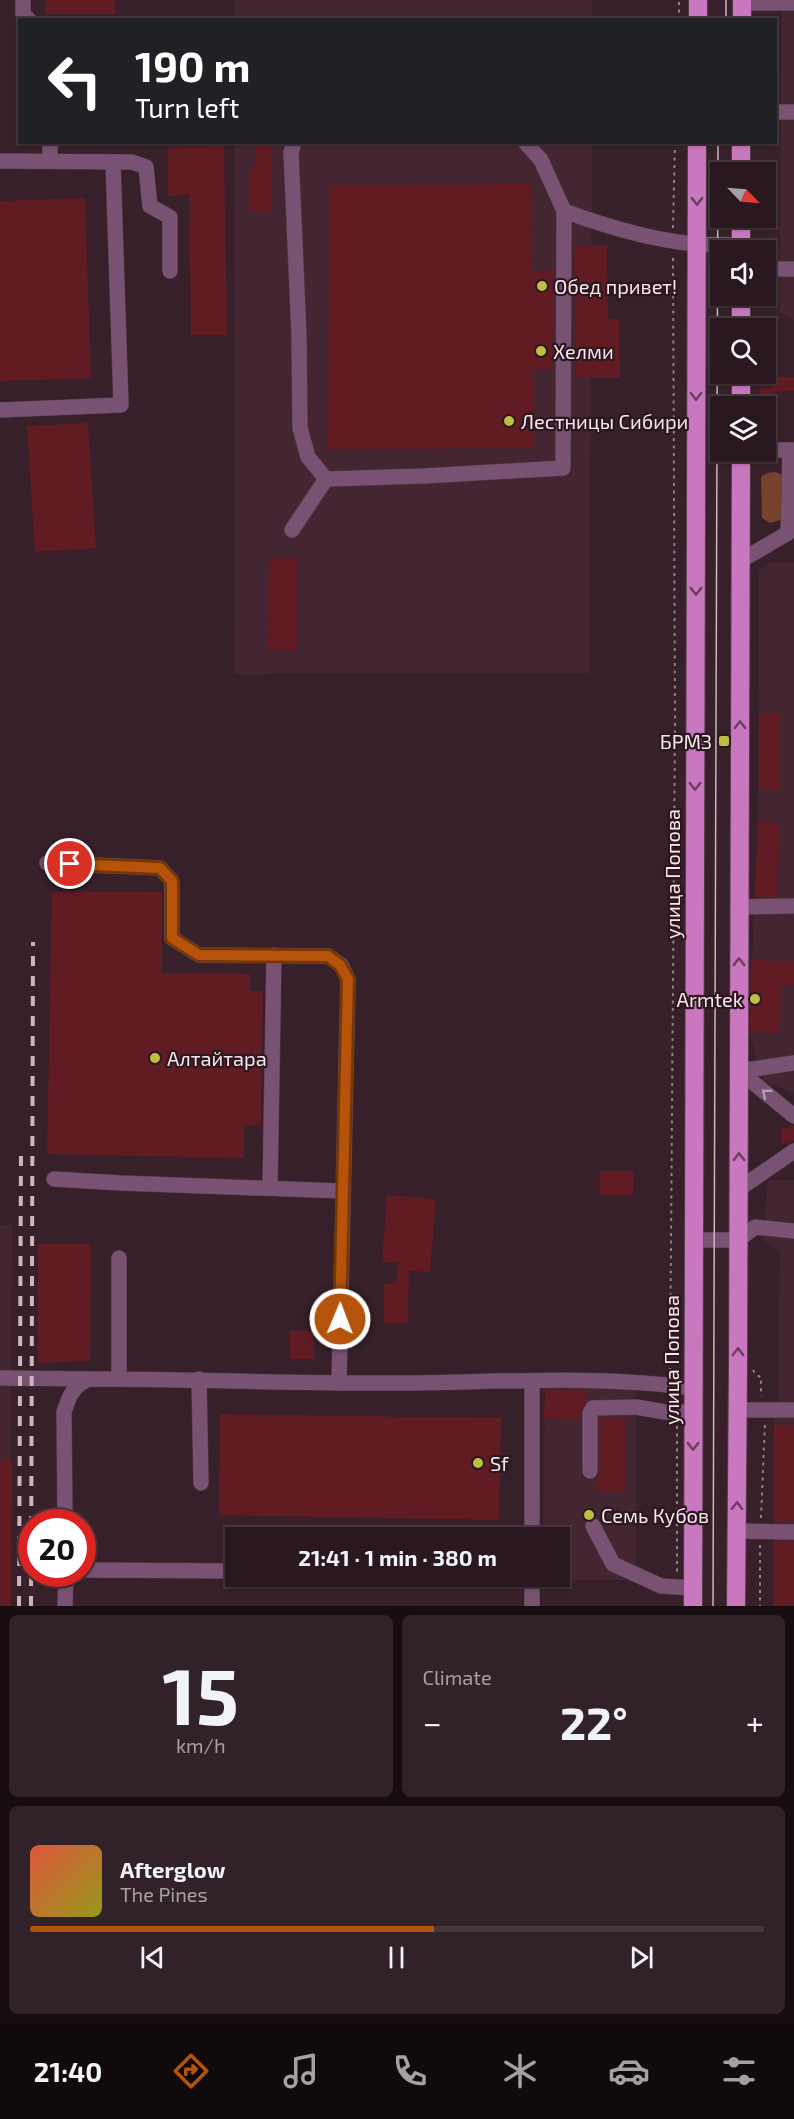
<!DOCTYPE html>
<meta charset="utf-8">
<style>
:root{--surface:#29181f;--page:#312128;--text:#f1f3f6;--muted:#a5a0a4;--line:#45373d;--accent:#b45309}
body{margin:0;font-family:"Exo 2",sans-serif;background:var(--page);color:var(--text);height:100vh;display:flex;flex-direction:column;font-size:22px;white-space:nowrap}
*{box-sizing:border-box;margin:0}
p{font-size:20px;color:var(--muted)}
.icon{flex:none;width:33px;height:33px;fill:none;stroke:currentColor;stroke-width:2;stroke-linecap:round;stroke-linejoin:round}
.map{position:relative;height:1606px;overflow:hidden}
.drawer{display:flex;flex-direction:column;gap:9px;padding:9px;background:#170d11;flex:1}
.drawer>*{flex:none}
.banner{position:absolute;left:18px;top:18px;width:759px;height:126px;border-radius:0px;box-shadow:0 2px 4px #0004,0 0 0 2px var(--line);background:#202124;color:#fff;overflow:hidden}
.needle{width:39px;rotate:115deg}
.fabs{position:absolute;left:710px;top:162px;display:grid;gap:12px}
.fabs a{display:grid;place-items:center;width:66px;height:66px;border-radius:0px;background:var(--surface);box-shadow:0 2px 4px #0004,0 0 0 2px var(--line);font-size:30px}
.speed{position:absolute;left:18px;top:1509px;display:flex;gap:12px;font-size:30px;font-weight:700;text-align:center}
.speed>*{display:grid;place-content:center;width:78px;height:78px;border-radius:50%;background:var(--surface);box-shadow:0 2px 4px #0004,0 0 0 2px var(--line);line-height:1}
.speed .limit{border:9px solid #d22;background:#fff;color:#111}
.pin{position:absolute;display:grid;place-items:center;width:51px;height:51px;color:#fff;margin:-26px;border:3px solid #fff;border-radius:50%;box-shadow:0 2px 6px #0007}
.me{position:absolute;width:66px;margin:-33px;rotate:1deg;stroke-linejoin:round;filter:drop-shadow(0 0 4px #0008)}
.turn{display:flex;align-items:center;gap:21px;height:126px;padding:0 18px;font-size:27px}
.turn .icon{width:78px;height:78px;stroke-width:2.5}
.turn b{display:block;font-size:42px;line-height:51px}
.big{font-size:45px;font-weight:700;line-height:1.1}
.drawer .widget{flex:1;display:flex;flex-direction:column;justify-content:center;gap:9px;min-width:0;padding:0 21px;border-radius:9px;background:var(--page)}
.drawer .dial{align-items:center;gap:0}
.dial b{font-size:78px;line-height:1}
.song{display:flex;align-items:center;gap:18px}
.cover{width:72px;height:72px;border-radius:9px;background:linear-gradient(135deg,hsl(10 70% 55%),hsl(60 70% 35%))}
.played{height:6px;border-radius:3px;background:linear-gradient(90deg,var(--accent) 55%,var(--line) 55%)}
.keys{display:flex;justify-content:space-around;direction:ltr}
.heat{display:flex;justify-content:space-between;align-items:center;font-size:33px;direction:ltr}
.drawer .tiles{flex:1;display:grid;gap:9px;grid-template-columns:1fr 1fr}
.widget:last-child{grid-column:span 2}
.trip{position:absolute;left:225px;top:1527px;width:345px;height:60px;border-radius:0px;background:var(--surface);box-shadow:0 2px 4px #0004,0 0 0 2px var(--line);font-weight:700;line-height:60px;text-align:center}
.dock{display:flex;height:96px;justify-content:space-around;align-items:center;background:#100a0c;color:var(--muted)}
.dock .icon{width:42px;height:42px}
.dock .on{color:var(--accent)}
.dock b{font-size:27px;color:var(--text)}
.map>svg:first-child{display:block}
.built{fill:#442632}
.green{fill:#76412d}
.building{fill:#601b23}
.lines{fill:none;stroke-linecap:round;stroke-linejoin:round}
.minor-casing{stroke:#523c44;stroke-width:16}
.major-casing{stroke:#523c44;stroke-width:20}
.path{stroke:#938087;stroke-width:2;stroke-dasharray:3 4.5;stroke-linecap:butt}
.minor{stroke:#795173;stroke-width:15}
.major{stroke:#c977be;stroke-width:18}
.tram{stroke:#c9b7bd;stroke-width:1.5}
.rail{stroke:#c9b7bd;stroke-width:4;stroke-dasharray:10 10;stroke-linecap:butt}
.oneway{stroke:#6b3d5f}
.oneway2{stroke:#b89cb0}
.route-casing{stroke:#753606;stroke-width:15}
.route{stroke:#b45309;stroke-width:10}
.poi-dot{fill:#bebf42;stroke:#2c161f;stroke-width:2}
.labels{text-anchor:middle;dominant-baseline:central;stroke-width:4.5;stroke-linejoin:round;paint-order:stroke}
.poi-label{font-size:20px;fill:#f8e8ed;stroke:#2c161f;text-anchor:start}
.street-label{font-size:20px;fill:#f8e8ed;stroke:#2c161f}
</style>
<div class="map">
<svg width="794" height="1606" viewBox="0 0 794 1606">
<rect width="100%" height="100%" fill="#372029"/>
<g class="built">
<rect x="235" y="0" width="357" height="19"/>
<polygon points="782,0 794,0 794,321 779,311"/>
<polygon points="235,143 592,143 589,673 234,674"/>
<polygon points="771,562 794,562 794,1093 764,1081 749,1032 758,822 759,570"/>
<polygon points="768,1180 794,1180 794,1606 773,1606 774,1425 778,1405 780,1251 763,1241"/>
<polygon points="0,1225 12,1225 9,1606 0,1606"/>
<polygon points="545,1389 636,1389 636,1580 543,1580 543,1577 560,1576 560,1538 543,1537"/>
</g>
<polygon class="green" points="775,472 783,475 781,520 770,523 762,518 761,477 767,473"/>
<g class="building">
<polygon points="46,0 115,0 115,14 45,14"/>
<polygon points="255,144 272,144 272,213 249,212 249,167 255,167"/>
<polygon points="224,146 227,335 191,335 189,195 168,196 168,147"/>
<polygon points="531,184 532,271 553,270 554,303 554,369 533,369 534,448 328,449 329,185"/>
<polygon points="85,198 91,378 0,381 0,201"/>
<polygon points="607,245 608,319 619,319 620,378 576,378 574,246"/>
<polygon points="770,377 794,377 794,391 774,391 774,403 760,403 760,388 770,388"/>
<polygon points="88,423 96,548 35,552 27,426"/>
<polygon points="269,558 298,558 297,651 268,650"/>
<rect x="759" y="713" width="21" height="77"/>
<polygon points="758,822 780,823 777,897 755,897"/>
<polygon points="52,891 162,892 162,973 250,974 250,991 263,991 261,1125 244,1125 244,1158 47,1154"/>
<polygon points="751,960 794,962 794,986 781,986 780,1033 750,1032"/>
<polygon points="792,1125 794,1126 794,1140 787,1144 782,1144 782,1128 788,1128"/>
<polygon points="600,1171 634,1171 633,1195 600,1195"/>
<polygon points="387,1195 436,1199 430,1272 409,1271 408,1323 384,1323 384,1284 396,1284 398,1263 382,1262"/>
<polygon points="38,1244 91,1244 90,1361 38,1363"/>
<rect x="290" y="1331" width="24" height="28"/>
<polygon points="545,1390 585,1390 585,1402 581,1409 580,1420 544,1419"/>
<polygon points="220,1414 501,1418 499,1520 219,1515"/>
<polygon points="626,1417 626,1492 596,1492 596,1479 600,1471 600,1418"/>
<polygon points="774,1425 794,1425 794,1522 773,1522"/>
<polygon points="0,1460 12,1460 11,1606 0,1606"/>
<polygon points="774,1541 794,1542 794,1606 773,1606"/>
</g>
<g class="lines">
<g class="minor-casing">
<g id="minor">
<polyline points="23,0 23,14 29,20"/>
<polyline points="742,3 794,3"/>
<polyline points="776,112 794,112"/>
<polyline points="50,142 50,161"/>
<polyline points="294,142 291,152 299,336 300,428 308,457 326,479 424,476 563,468 564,211"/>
<path d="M525 142 541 160 564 211C605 226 651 240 695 244 710 245 726 244 741 245"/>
<polyline points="0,161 132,162 146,167 150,206 170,217 170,271"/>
<polyline points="765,269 794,269"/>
<polyline points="0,410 121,405 113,162"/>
<polyline points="765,450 794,450"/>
<polyline points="292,530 326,479"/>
<polyline points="740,561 788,533 790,450"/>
<polyline points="47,863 160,868 172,881 172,938 199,955 328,956 341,965 348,979 339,1383"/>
<polyline points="739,907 794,906"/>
<polyline points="739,1071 794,1116"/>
<polyline points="739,1071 794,1063"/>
<polyline points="54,1179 121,1183 342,1191"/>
<polyline points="270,1188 274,955"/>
<polyline points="739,1189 794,1151"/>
<polyline points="694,1240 738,1240 755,1227 794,1231"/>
<polyline points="0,1378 89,1379"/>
<polyline points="119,1379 119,1258"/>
<polyline points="199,1379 201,1483"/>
<polyline points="738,1410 794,1410"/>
<polyline points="590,1471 590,1413 593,1408 636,1407 665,1412 693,1412"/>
<path d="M65 1522 64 1412C69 1396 73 1386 89 1379 195 1379 301 1384 407 1383 501 1382 599 1375 693 1388"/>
<polyline points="593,1526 613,1564 661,1586 693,1588"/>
<polyline points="736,1531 794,1532"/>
<polyline points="532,1538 532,1382"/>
<polyline points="82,1570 236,1571"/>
<polyline points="65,1606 66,1574"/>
<polyline points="532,1606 532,1576"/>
</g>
</g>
<g class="major-casing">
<g id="major">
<polyline points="698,20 698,0"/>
<polyline points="742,20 742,0"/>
<polyline points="741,172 741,142"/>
<polyline points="741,250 741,218"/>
<polyline points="741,328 741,296"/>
<polyline points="741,406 741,374"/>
<polyline points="693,1606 697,142"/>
<polyline points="736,1606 738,1366 741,452"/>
</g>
</g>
<g class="path">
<polyline points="679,20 679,0"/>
<polyline points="673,228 675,142"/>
<polyline points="753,1370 756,1375 761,1377 761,1396"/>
<polyline points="670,1371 675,723 673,255"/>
<polyline points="677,1426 677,1573"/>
<polyline points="761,1518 765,1422"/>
<polyline points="760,1545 760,1606"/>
</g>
<use href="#minor" class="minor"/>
<use href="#major" class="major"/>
<g class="tram">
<polyline points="726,20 726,0"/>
<polyline points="713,1606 718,142"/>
</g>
<g class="rail">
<polyline points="19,1606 21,1150"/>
<polyline points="31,1606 33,942"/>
</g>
</g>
<defs><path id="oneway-chevron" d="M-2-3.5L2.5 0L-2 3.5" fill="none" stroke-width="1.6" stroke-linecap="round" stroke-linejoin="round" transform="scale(1.5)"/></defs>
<g class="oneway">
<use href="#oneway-chevron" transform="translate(697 201) rotate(90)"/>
<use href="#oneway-chevron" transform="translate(696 396) rotate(90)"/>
<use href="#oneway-chevron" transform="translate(696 591) rotate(90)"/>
<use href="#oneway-chevron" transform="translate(740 725) rotate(-90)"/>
<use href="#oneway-chevron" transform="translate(695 786) rotate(90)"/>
<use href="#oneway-chevron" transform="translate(739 962) rotate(-90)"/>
<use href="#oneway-chevron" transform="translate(739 1157) rotate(-90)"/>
<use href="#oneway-chevron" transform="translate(738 1352) rotate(-90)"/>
<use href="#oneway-chevron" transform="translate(693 1446) rotate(90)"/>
<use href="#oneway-chevron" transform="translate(737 1506) rotate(-89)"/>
</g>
<use class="oneway2" href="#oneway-chevron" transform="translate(766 1093) rotate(-141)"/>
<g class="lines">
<g class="route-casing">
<polyline id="route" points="70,864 160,868 172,881 172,938 199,955 328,956 340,965 348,979 340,1319"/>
</g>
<use href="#route" class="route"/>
</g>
<g class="poi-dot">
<circle cx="542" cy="286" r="6"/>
<circle cx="541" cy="351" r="6"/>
<circle cx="509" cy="421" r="6"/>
<rect x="718" y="735" width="12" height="12" rx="3"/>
<circle cx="755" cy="999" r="6"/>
<circle cx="155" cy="1058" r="6"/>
<circle cx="478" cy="1463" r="6"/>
<circle cx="589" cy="1515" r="6"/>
</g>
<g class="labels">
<g class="poi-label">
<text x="554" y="286">Обед привет!</text>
<text x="553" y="351">Хелми</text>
<text x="521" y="421">Лестницы Сибири</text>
<text x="712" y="741" text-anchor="end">БРМЗ</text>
<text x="743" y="999" text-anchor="end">Armtek</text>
<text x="167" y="1058">Алтайтара</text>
<text x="490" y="1463">Sf</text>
<text x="601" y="1515">Семь Кубов</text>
</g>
<g class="street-label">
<text transform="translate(672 874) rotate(-90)">улица Попова</text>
<text transform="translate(671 1360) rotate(-90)">улица Попова</text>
</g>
</g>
</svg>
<div class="fabs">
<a><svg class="needle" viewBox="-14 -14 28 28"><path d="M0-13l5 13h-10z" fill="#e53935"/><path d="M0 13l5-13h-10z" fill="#a5a0a4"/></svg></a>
<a><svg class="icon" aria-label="sound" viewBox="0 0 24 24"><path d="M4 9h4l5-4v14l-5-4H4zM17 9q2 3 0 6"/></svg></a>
<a><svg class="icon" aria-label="search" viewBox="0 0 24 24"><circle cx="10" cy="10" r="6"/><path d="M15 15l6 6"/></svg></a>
<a><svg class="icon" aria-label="layers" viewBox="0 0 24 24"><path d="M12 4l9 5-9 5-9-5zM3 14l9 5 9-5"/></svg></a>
</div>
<div class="speed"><div class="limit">20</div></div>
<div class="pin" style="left:70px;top:864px;background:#d93025"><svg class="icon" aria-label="arrive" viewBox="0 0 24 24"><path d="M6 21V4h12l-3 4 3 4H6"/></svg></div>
<svg class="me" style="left:340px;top:1319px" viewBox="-20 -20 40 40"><circle r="17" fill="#b45309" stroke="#fff" stroke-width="3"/><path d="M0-11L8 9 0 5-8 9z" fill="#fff"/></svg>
<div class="trip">21:41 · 1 min · 380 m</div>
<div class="banner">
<div class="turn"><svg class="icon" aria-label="left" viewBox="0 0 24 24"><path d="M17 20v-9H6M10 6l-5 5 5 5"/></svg><div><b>190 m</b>Turn left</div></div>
</div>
</div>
<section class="drawer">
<div class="tiles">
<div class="widget dial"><b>15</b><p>km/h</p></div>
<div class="widget"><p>Climate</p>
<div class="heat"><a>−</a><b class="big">22°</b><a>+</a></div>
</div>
<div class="widget">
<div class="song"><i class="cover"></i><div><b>Afterglow</b><p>The Pines</p></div></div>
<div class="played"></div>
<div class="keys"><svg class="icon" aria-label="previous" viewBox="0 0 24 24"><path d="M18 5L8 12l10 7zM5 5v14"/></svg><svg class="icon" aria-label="pause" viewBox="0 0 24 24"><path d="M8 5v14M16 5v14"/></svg><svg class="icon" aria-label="next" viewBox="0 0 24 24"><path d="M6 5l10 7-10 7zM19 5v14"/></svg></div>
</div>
</div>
</section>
<nav class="dock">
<b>21:40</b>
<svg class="icon on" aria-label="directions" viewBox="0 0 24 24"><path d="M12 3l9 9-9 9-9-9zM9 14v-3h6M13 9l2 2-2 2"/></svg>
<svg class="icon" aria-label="music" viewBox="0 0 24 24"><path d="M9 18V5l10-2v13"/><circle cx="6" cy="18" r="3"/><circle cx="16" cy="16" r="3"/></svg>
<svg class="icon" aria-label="phone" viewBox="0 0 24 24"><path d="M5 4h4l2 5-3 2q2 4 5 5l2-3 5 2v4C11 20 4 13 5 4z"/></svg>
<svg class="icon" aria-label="climate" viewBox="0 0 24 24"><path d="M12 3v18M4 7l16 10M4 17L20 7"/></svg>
<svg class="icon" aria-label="car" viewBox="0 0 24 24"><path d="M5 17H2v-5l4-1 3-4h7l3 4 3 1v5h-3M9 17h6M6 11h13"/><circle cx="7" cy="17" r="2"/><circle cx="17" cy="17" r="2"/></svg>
<svg class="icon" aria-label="filters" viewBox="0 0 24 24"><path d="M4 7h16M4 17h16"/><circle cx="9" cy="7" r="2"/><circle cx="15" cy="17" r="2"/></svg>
</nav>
